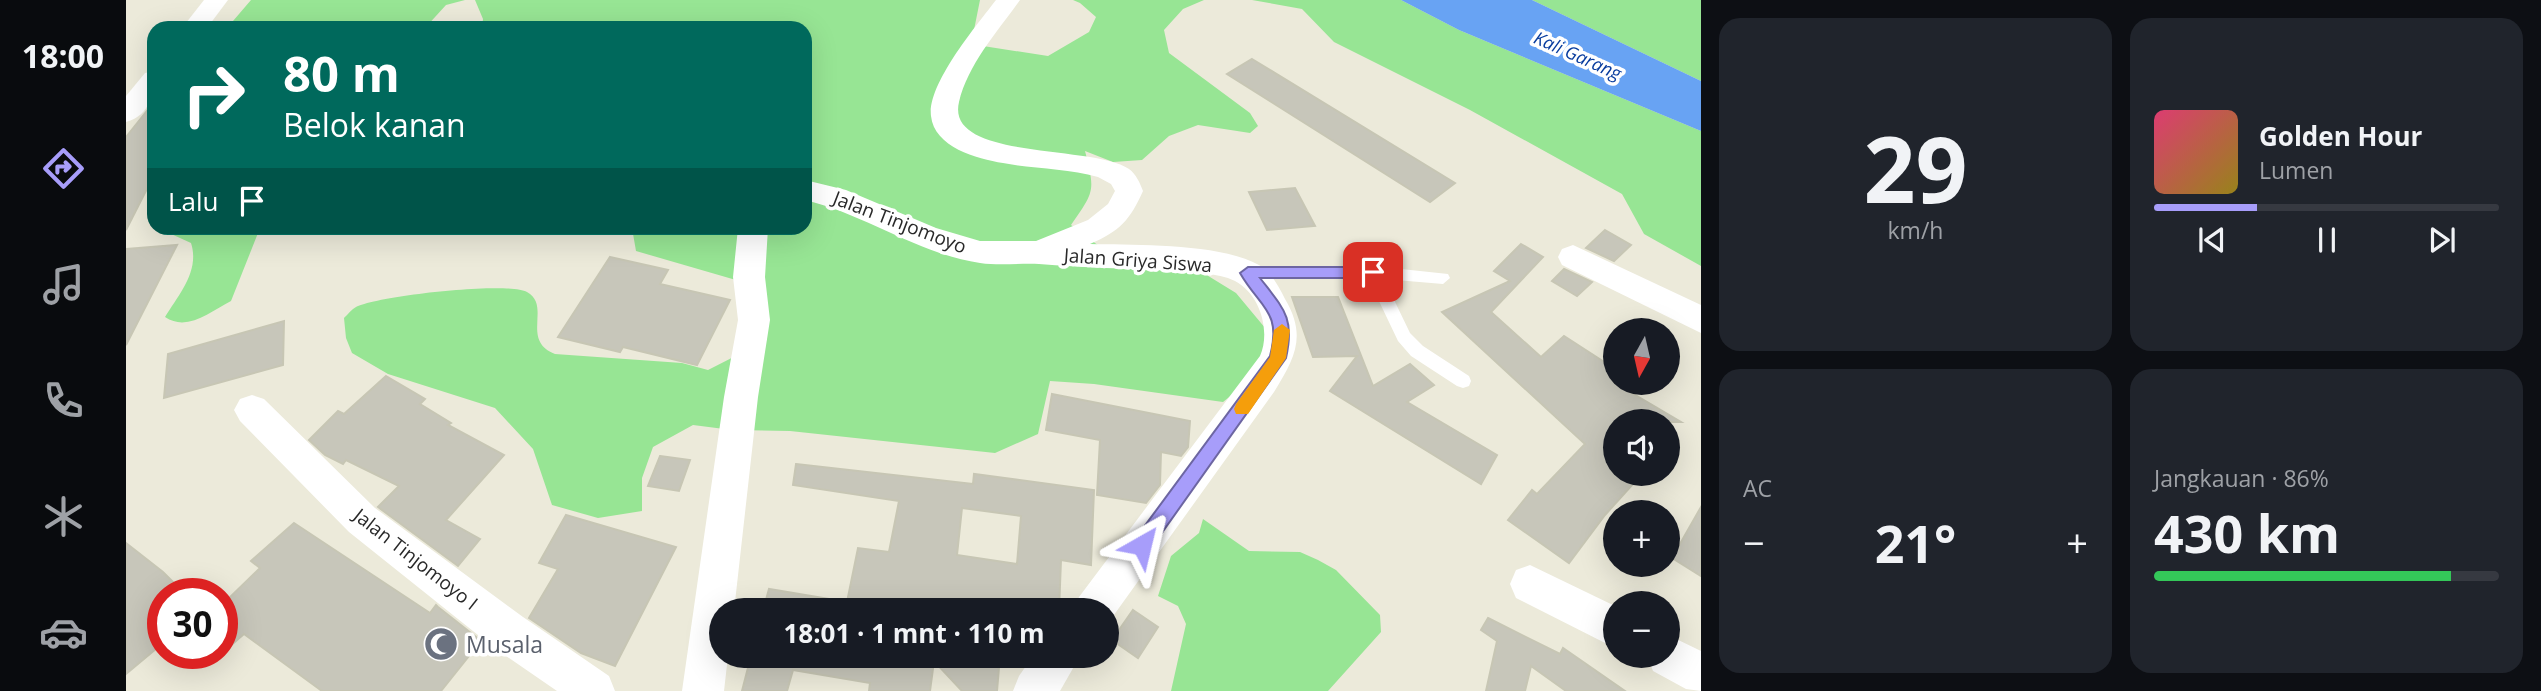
<!DOCTYPE html>
<html lang="id">
<meta charset="utf-8">
<style>
:root{--surface:#171b24;--page:#20242c;--text:#f1f3f6;--muted:#9ea1a6;--line:#363941;--accent:#a79dfa}
body{margin:0;font-family:"Open Sans",sans-serif;background:var(--page);color:var(--text);height:100vh;display:flex;flex-direction:column;font-size:26px;white-space:nowrap}
*{box-sizing:border-box;margin:0}
p{font-size:23px;color:var(--muted)}
.icon{flex:none;width:38px;height:38px;fill:none;stroke:currentColor;stroke-width:2;stroke-linecap:round;stroke-linejoin:round}
.map{position:relative;flex:1;overflow:hidden}
.drawer{display:flex;flex-direction:column;gap:18px;padding:18px;background:#0d0f14;width:840px}
.drawer>*{flex:none}
.top-card{position:absolute;left:21px;top:21px;width:665px;height:214px;border-radius:21px;box-shadow:0 7px 28px #0002;background:#00695c;color:#fff;overflow:hidden}
.needle{width:46px;rotate:188deg}
.tools{position:absolute;left:1477px;top:318px;display:grid;gap:14px}
.tools a{display:grid;place-items:center;width:77px;height:77px;border-radius:50%;background:var(--surface);box-shadow:0 7px 28px #0002;font-size:35px}
.speed{position:absolute;left:21px;top:578px;display:flex;gap:14px;font-size:35px;font-weight:700;text-align:center}
.speed>*{display:grid;place-content:center;width:91px;height:91px;border-radius:50%;background:var(--surface);box-shadow:0 7px 28px #0002;line-height:1}
.speed .limit{border:10px solid #d22;background:#fff;color:#111}
.pin{position:absolute;display:grid;place-items:center;width:60px;height:60px;color:#fff;margin:-30px;border-radius:14px;box-shadow:0 4px 10px #0006}
.me{position:absolute;width:77px;margin:-38px;rotate:37deg;stroke-linejoin:round;filter:drop-shadow(0 0 5px #0008)}
.turn{display:flex;align-items:center;gap:24px;height:147px;padding:0 21px;font-size:32px}
.turn .icon{width:91px;height:91px;stroke-width:2.5}
.turn b{display:block;font-size:49px;line-height:60px}
.then{display:flex;align-items:center;height:66px;padding:0 21px;background:#0003;gap:14px;font-size:26px}
.big{font-size:52px;font-weight:700;line-height:1.1}
.drawer .tile{flex:1;display:flex;flex-direction:column;justify-content:center;gap:10px;min-width:0;padding:0 24px;border-radius:21px;background:var(--page)}
.drawer .dial{align-items:center;gap:0}
.dial b{font-size:91px;line-height:1}
.song{display:flex;align-items:center;gap:21px}
.cover{width:84px;height:84px;border-radius:10px;background:linear-gradient(135deg,hsl(340 70% 55%),hsl(50 70% 35%))}
.played{height:7px;border-radius:4px;background:linear-gradient(90deg,var(--accent) 30%,var(--line) 30%)}
.keys{display:flex;justify-content:space-around;direction:ltr}
.heat{display:flex;justify-content:space-between;align-items:center;font-size:38px;direction:ltr}
.charge{height:10px;border-radius:5px;background:linear-gradient(90deg,#34c759 86%,var(--line) 0)}
.drawer .tiles{flex:1;display:grid;gap:18px;grid-template-columns:repeat(2,1fr)}
.trip{position:absolute;left:583px;top:598px;width:410px;height:70px;border-radius:35px;background:var(--surface);box-shadow:0 7px 28px #0002;font-weight:700;line-height:70px;text-align:center}
main{display:flex;flex:1;min-height:0}
.dock{display:flex;flex-direction:column;width:126px;justify-content:space-around;align-items:center;background:#090b0e;color:var(--muted)}
.dock .icon{width:49px;height:49px}
.dock .on{color:var(--accent)}
.dock b{font-size:32px;color:var(--text)}
.map>svg:first-child{display:block}
.green{fill:#97e594}
.water{fill:#68a3f3}
.building{fill:#c7c6ba;stroke:#c7c6b4;stroke-width:2;fill-rule:evenodd}
.lines{fill:none;stroke-linecap:round;stroke-linejoin:round}
.service{fill:#fff;fill-rule:evenodd}
.minor{fill:#fff;fill-rule:evenodd}
.route{fill:#a79dfa;stroke:#6d66a2;stroke-width:2}
.slow{fill:#f59e0b}
.labels{text-anchor:middle;dominant-baseline:central;stroke-width:7;stroke-linejoin:round;paint-order:stroke}
.far-water-label{font-size:18px;font-style:italic;fill:#083c9e;stroke:#fff}
.street-label{font-size:19px;fill:#292929;stroke:#fff}
.near-worship-label{font-size:23px;fill:#5b616d;stroke:#fff;text-anchor:start}
</style>
<main>
<nav class="dock">
<b>18:00</b>
<svg class="icon on" aria-label="directions" viewBox="0 0 24 24"><path d="M12 3l9 9-9 9-9-9zM9 14v-3h6M13 9l2 2-2 2"/></svg>
<svg class="icon" aria-label="music" viewBox="0 0 24 24"><path d="M9 18V5l10-2v13"/><circle cx="6" cy="18" r="3"/><circle cx="16" cy="16" r="3"/></svg>
<svg class="icon" aria-label="phone" viewBox="0 0 24 24"><path d="M5 4h4l2 5-3 2q2 4 5 5l2-3 5 2v4C11 20 4 13 5 4z"/></svg>
<svg class="icon" aria-label="climate" viewBox="0 0 24 24"><path d="M12 3v18M4 7l16 10M4 17L20 7"/></svg>
<svg class="icon" aria-label="car" viewBox="0 0 24 24"><path d="M5 17H2v-5l4-1 3-4h7l3 4 3 1v5h-3M9 17h6M6 11h13"/><circle cx="7" cy="17" r="2"/><circle cx="17" cy="17" r="2"/></svg>
</nav>
<div class="map">
<svg width="1575" height="691" viewBox="0 0 1575 691">
<rect width="100%" height="100%" fill="#eceada"/>
<g class="green">
<polygon points="125,0 339,0 320,5 299,28 101,28"/>
<path d="M349 0H854L847 35 857 46 922 56 963 32 970 17 954 3 947 0H1078L1057 9 1038 30 1043 53 1124 113 1132 126 1124 133 1072 125 1043 136 1016 160 987 162 959 151C969 191 969 191 945 225L981 252 1066 266 1110 293 1159 352 1097 402 968 384 924 381 912 434 869 453 664 431 606 430 567 425 527 447 516 478V511L472 518 426 505 407 449 369 408 262 374 226 353 220 338 218 318C222 314 226 309 230 307 250 296 381 281 401 292 426 306 394 340 429 354L556 363 582 370 641 340 634 287 510 251 506 228H679V28H356L357 19Z"/>
<polygon points="1126,0 1275,0 1333,30 1575,131 1575,266 1518,234 1496,194 1344,110 1208,42 1176,9"/>
<polygon points="1406,0 1575,0 1575,81"/>
<path d="M32 228H134L105 301C84 312 61 332 39 317 53 294 74 271 65 243Z"/>
<polygon points="1077,519 1123,551 1174,552 1192,560 1210,570 1254,615 1255,632 1202,691 1045,691 1060,624 1052,606 1032,596 1045,556 1073,533"/>
</g>
<polygon class="water" points="1275,0 1406,0 1575,81 1575,131 1333,30"/>
<g class="building">
<polygon points="1126,59 1329,183 1304,202 1101,74"/>
<polygon points="28,102 28,175 0,230 0,137"/>
<polygon points="1169,188 1189,226 1141,230 1123,192"/>
<polygon points="1479,230 1505,245 1488,261 1460,248"/>
<polygon points="1395,244 1417,257 1365,312 1415,357 1438,336 1489,369 1489,383 1555,422 1489,422 1489,474 1516,474 1479,515 1443,563 1382,520 1406,490 1411,494 1459,444 1316,312 1384,281 1368,271"/>
<polygon points="51,245 0,345 0,249"/>
<polygon points="484,257 542,270 534,284 604,300 571,365 497,347 494,352 432,337"/>
<polygon points="1438,269 1466,282 1451,296 1426,281"/>
<polygon points="1166,297 1212,297 1247,386 1284,364 1308,385 1281,402 1371,455 1355,484 1204,391 1231,356 1187,357"/>
<polygon points="158,321 157,365 38,398 42,354"/>
<polygon points="260,376 299,399 294,404 325,423 322,425 378,455 320,520 354,539 332,566 252,507 273,486 220,460 217,464 199,455 183,440 212,411 218,414"/>
<polygon points="926,394 1064,421 1062,447 1055,456 1035,452 1034,485 1020,503 971,495 974,440 920,430"/>
<polygon points="534,456 564,460 553,491 522,486"/>
<path d="M670 464 847 484 848 474 968 490 965 565 935 560 933 611H637L643 589 721 602 732 548 763 552 773 501 667 485ZM836 508 895 516 891 564 831 555Z"/>
<polygon points="1575,507 1575,576 1546,558"/>
<polygon points="440,515 550,547 489,666 455,653 403,618 432,569 413,563"/>
<polygon points="168,523 304,613 310,605 312,607 355,641 315,691 196,691 118,634 96,653 96,605 134,568 125,561"/>
<polygon points="0,543 37,572 58,593 37,593 37,643 0,674"/>
<polygon points="1007,610 1032,627 1012,658 986,640"/>
<polygon points="1362,618 1434,654 1437,648 1499,691 1440,691 1405,666 1399,691 1360,691 1371,641 1355,630"/>
<polygon points="625,656 874,656 871,691 836,691 808,661 804,691 743,691 744,683 667,670 661,691 616,691"/>
</g>
<g class="lines">
<polygon class="service" points="1247,266 1322,274 1324,278 1317,284 1258,279 1284,333 1297,346 1343,376 1345,381 1343,386 1337,388 1331,386 1285,356 1272,341 1242,278 1123,279 1116,273 1123,267"/>
<g class="minor">
<polygon points="78,0 102,0 81,28 56,28"/>
<path d="M870 0H894C872 31 842 64 833 102 819 161 968 144 1003 169 1010 174 1014 183 1017 191 1004 220 994 231 964 244 1010 245 1093 243 1133 265 1145 272 1153 287 1159 299 1181 336 1169 358 1148 392L980 626V611H947L953 597 1134 356C1145 331 1134 294 1109 281 1091 272 1066 273 1046 271 1002 268 957 268 913 264 894 263 874 266 854 263 792 254 739 214 679 200V180L720 190 810 228 854 241H910L962 220 982 204 989 191 985 184 972 177C941 168 908 169 877 163 851 159 808 147 805 116 801 84 851 25 870 0Z"/>
<path d="M28 71C28 93 25 115 0 122V96L19 73Z"/>
<polygon points="612,228 642,228 639,277 644,320 632,397 608,611 595,611 595,656 602,656 598,691 556,691 598,397 612,320 607,277"/>
<polygon points="1447,245 1575,305 1575,333 1436,265 1432,257 1436,249"/>
<polygon points="126,395 138,399 249,508 397,617 483,676 489,691 431,691 367,647 223,532 114,421 108,410 114,399"/>
<polygon points="1404,565 1489,606 1489,648 1390,598 1384,584 1390,570"/>
<polygon points="1542,635 1575,651 1575,691 1560,689 1527,671 1521,656 1542,656"/>
<polygon points="907,656 954,656 934,691 887,691 893,676"/>
</g>
</g>
<path class="route" d="M1122 267H1247L1255 272 1247 278H1134C1158 309 1169 318 1160 358L1023 551 1016 554 1009 551 1007 545 1009 539 1144 356C1156 311 1134 308 1114 273Z"/>
<polygon class="slow" points="1156,324 1164,330 1160,358 1122,414 1110,414 1108,409 1110,404 1144,357 1148,330"/>
<defs>
<g id="mosque-disc" transform="scale(1.75)"><circle r="9.5" fill="#6b7280" stroke="#fff"/><path d="M3.5-4.9A6 6 0 1 0 3.5 4.9A5 5 0 1 1 3.5-4.9Z" fill="#fff"/></g>
</defs>
<g fill-rule="evenodd">
<use href="#mosque-disc" x="315" y="644"/>
</g>
<g class="labels">
<g class="far-water-label">
<text transform="translate(1452 55) rotate(24)">Kali Garang</text>
</g>
<g class="street-label">
<text transform="translate(774 222) rotate(21)">Jalan Tinjomoyo</text>
<text transform="translate(1012 260) rotate(4)">Jalan Griya Siswa</text>
<text transform="translate(290 559) rotate(38)">Jalan Tinjomoyo I</text>
</g>
<g class="near-worship-label">
<text x="340" y="644">Musala</text>
</g>
</g>
</svg>
<div class="tools">
<a><svg class="needle" viewBox="-14 -14 28 28"><path d="M0-13l5 13h-10z" fill="#e53935"/><path d="M0 13l5-13h-10z" fill="#9ea1a6"/></svg></a>
<a><svg class="icon" aria-label="sound" viewBox="0 0 24 24"><path d="M4 9h4l5-4v14l-5-4H4zM17 9q2 3 0 6"/></svg></a>
<a>+</a>
<a>−</a>
</div>
<div class="speed"><div class="limit">30</div></div>
<div class="pin" style="left:1247px;top:272px;background:#d93025"><svg class="icon" aria-label="arrive" viewBox="0 0 24 24"><path d="M6 21V4h12l-3 4 3 4H6"/></svg></div>
<svg class="me" style="left:1016px;top:545px" viewBox="-20 -20 40 40"><path d="M0-17L14 15 0 8-14 15z" fill="#a79dfa" stroke="#fff" stroke-width="4"/></svg>
<div class="trip">18:01 · 1 mnt · 110 m</div>
<div class="top-card">
<div class="turn"><svg class="icon" aria-label="right" viewBox="0 0 24 24"><path d="M7 20v-9h11M14 6l5 5-5 5"/></svg><div><b>80 m</b>Belok kanan</div></div>
<div class="then">Lalu<svg class="icon" aria-label="arrive" viewBox="0 0 24 24"><path d="M6 21V4h12l-3 4 3 4H6"/></svg></div>
</div>
</div>
<section class="drawer">
<div class="tiles">
<div class="tile dial"><b>29</b><p>km/h</p></div>
<div class="tile">
<div class="song"><i class="cover"></i><div><b>Golden Hour</b><p>Lumen</p></div></div>
<div class="played"></div>
<div class="keys"><svg class="icon" aria-label="previous" viewBox="0 0 24 24"><path d="M18 5L8 12l10 7zM5 5v14"/></svg><svg class="icon" aria-label="pause" viewBox="0 0 24 24"><path d="M8 5v14M16 5v14"/></svg><svg class="icon" aria-label="next" viewBox="0 0 24 24"><path d="M6 5l10 7-10 7zM19 5v14"/></svg></div>
</div>
<div class="tile"><p>AC</p>
<div class="heat"><a>−</a><b class="big">21°</b><a>+</a></div>
</div>
<div class="tile"><p>Jangkauan · 86%</p><b class="big">430 km</b><div class="charge"></div></div>
</div>
</section>
</main>
